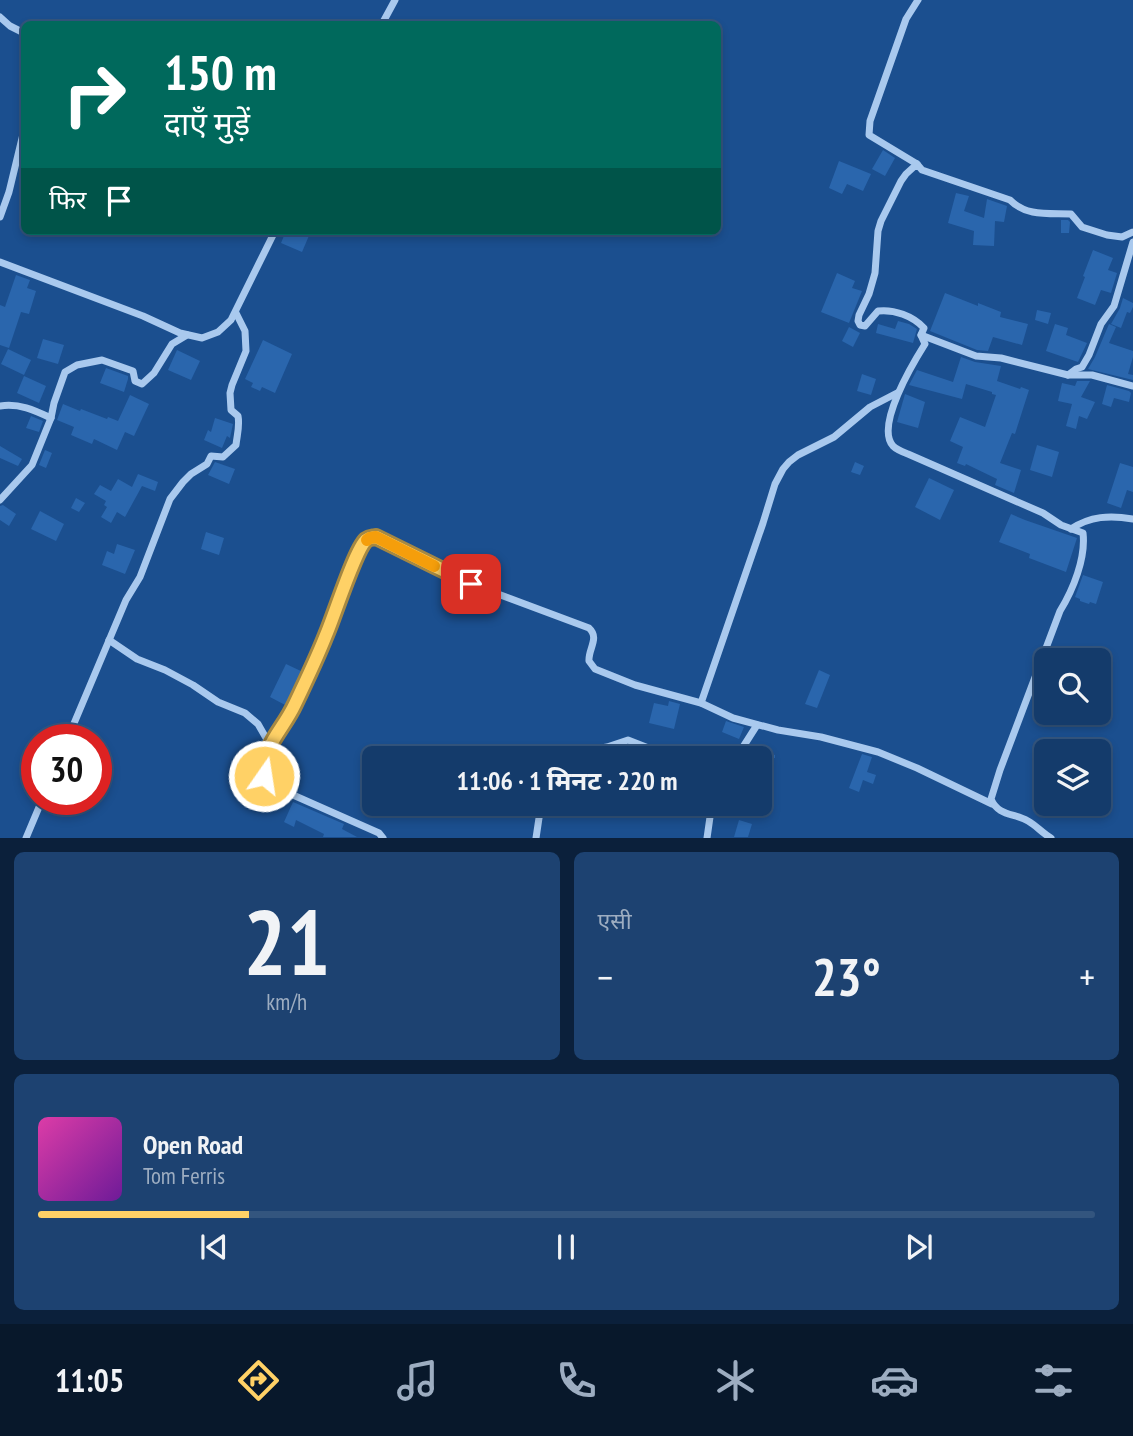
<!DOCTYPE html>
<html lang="hi">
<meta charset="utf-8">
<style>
:root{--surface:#143b6b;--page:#1d4271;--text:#f1f3f6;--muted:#9dadc1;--line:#33557e;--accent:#ffd166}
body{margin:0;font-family:"PT Sans Narrow","Noto Sans Devanagari",sans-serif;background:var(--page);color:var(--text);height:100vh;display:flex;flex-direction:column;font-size:26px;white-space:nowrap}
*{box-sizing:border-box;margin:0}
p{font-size:23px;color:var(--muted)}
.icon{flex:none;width:38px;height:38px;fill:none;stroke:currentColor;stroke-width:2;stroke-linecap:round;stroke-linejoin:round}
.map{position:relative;height:838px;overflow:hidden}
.side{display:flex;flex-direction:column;gap:14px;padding:14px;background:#0b203b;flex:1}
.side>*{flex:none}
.hud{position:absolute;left:21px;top:21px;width:700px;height:214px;border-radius:10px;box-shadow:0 4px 10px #0003,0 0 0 2px var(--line);background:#00695c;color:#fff;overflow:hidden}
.buttons{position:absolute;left:1034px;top:648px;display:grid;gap:14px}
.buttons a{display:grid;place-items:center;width:77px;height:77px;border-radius:10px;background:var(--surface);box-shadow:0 4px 10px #0003,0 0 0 2px var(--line);font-size:35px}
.speed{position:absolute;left:21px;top:724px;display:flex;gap:14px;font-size:35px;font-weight:700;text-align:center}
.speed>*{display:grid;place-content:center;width:91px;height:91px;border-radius:50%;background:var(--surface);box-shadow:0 4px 10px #0003,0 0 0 2px var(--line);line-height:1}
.speed .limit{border:10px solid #d22;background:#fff;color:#111}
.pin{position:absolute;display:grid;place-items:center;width:60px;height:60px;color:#fff;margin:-30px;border-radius:14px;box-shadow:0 4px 10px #0006}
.me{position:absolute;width:77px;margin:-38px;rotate:13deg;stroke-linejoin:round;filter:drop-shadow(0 0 5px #0008)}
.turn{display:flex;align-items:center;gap:24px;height:147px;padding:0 28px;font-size:32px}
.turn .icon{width:91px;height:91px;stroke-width:2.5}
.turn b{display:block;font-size:49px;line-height:60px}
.then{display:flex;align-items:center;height:66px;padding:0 28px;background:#0003;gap:14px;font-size:26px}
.big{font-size:52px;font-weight:700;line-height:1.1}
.side .card{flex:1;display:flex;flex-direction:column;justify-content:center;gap:10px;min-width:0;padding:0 24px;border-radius:10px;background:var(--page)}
.side .dial{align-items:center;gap:0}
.dial b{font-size:91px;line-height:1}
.song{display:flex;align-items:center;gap:21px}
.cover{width:84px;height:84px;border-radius:10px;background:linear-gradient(135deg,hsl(320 70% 55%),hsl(280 70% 35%))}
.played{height:7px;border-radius:4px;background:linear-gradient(90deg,var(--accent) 20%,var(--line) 20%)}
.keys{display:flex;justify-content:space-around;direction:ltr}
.heat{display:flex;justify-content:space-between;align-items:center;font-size:38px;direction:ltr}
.side .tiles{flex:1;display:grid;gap:14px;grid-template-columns:1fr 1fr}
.card:last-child{grid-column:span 2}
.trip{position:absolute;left:362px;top:746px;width:410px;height:70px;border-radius:10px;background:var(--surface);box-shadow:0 4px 10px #0003,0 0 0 2px var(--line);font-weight:700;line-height:70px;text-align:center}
.menu{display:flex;height:112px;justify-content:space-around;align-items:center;background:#08182b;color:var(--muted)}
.menu .icon{width:49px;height:49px}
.menu .selected{color:var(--accent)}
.menu b{font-size:32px;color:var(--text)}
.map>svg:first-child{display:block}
.building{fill:#2a66ad}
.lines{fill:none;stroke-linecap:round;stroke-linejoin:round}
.street{stroke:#a9c9ee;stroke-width:7}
.route-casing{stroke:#a68842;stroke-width:18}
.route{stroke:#ffd166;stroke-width:12}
.slow{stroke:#f59e0b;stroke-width:12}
</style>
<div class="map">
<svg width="1133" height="838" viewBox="0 0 1133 838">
<rect width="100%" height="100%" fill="#1b4f8f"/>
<g class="building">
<polygon points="883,150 895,158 885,176 872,169"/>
<polygon points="839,161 871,174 863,191 847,184 842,194 829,188"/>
<polygon points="956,193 969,196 964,211 984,218 987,199 1007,206 1004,222 995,221 994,246 973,245 974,231 948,223"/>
<polygon points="1061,220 1068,220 1070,222 1069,233 1061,233"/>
<polygon points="286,231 311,231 302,252 281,243"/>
<polygon points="1093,250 1113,258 1108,270 1117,273 1111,293 1101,290 1095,305 1077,298 1085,277 1083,276"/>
<polygon points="837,273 855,281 852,288 862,291 849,323 821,312"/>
<polygon points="16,275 30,280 27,288 36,291 29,314 21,312 9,348 0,345 0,305 5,307"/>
<polygon points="945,293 978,306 978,303 1001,312 1000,317 1028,324 1022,345 993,337 988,351 977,350 930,331"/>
<polygon points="1123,298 1133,303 1133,307 1130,313 1127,312 1121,328 1111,324 1120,308"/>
<polygon points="1037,310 1051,313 1048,324 1035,320"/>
<polygon points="898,321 909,324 917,329 913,343 876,333 878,324 895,329"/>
<polygon points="1055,324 1068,328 1066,335 1087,343 1078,362 1046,351"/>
<polygon points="1109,324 1116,327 1109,343 1133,351 1133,357 1128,374 1133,375 1133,380 1088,369 1095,357"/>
<polygon points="849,327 860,333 853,347 842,341"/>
<polygon points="43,339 64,345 58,364 37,358"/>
<polygon points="263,340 292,354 275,393 262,387 260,391 251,387 253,383 245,379"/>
<polygon points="8,349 31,360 24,375 1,364"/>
<polygon points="177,350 200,361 191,380 168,370"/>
<polygon points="961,357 975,362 1001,366 997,381 1020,389 1021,387 1029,390 1015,434 1012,433 1000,463 1021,470 1014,493 995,485 997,479 966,464 965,466 957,463 963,447 950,441 960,417 985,427 996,395 992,394 992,392 966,384 962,399 909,385 917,370 953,382"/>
<polygon points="106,368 128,376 128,379 124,392 100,383"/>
<polygon points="862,374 876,379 871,395 857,391"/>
<polygon points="24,376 46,386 39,403 17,393"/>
<polygon points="1077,381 1090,381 1081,397 1095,402 1087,419 1079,416 1076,429 1066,426 1072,404 1058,401 1062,383 1075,386"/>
<polygon points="1107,385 1129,391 1131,393 1129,402 1114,398 1111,407 1102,404"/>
<polygon points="905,394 925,402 918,428 897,422"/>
<polygon points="130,395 149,404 134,436 125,432 117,450 94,439 92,444 71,435 74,427 57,420 63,404 80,411 81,409 107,419 108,417 118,421"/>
<polygon points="31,416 43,421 39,432 26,428"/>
<polygon points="215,418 233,424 230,438 227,436 222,448 204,440 208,430 211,432"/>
<polygon points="1037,445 1059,452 1052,477 1030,470"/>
<polygon points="0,446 22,459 18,466 0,458"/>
<polygon points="45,450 52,453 46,468 39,465"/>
<polygon points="215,462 235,469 229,484 208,475"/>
<polygon points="855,462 864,466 860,475 851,472"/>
<polygon points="1120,463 1133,467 1133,492 1127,490 1121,508 1107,503"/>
<polygon points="138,474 158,482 155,491 142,486 125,517 117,512 111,523 101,517 107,507 104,505 106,501 94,494 100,485 111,491 118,479 132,487"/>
<polygon points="929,478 954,490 940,520 915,507"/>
<polygon points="76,498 85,503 79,512 71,508"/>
<polygon points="3,505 16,514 9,526 0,520 0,506"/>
<polygon points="40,511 64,524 56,541 31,529"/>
<polygon points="1011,514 1025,520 1077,538 1066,572 1029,558 1030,554 999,542"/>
<polygon points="206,532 224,538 219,555 201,549"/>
<polygon points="117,544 135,550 125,574 102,565 107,551 114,554"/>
<polygon points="1083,575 1103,582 1096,604 1090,602 1089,604 1080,601 1080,599 1075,597"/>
<polygon points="286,664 303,672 287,706 270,697"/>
<polygon points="819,670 830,675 817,708 805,704"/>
<polygon points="669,701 680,704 674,729 649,723 654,703 668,706"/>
<polygon points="726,721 744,727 739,739 722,732"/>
<polygon points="750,748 775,755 775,758 743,758"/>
<polygon points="862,754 872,757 867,772 876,775 873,784 863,780 859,792 849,788"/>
<polygon points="293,802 344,824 342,829 357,837 323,837 324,834 296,820 294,827 284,822"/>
<polygon points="739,820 752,824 748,837 734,837"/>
</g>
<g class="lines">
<g class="street">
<polyline points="0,17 10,26 24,33"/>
<polyline points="382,24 395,0"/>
<polyline points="917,164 869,135 870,121 906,19 918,0"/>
<polyline points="0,217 9,192 24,130"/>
<polyline points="0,262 143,316 180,333 202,338 218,332 231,320 275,231"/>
<polyline points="921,335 976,356 1001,358 1068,375 1092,375 1133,386"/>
<polyline points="1068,375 1076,369 1082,367 1089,355 1101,324 1114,306 1133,242"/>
<path d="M0 406C19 403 34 410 51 418"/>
<polyline points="0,500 32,465 51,418 54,403 65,372 77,365 102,360 133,371 135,381 142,384 154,373 172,344 187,335"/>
<path d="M1071 529C1090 516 1110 515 1133 519"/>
<polyline points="109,640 137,659 165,670 193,685 218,702 245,713 258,724 270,745"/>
<polyline points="701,703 763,523 775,484 783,469 789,462 798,455 834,437 870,407 897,393"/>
<path d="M67 740 126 600 140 577 170 499 183 482 191 474 207 464 211 456 223 457 236 445C237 435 240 426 238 416L231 410 230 393 232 385 246 351 245 331 236 313"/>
<polyline points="571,758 579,752 607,747 628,740 674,758"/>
<polyline points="736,758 757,725"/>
<polyline points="26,838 42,800"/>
<path d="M383 838 379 833 284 791 269 789C261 780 262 765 266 754 273 735 287 721 296 703 320 651 339 597 363 545L370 538 376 537 471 584 589 628C600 638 588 649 589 661L595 669 635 685 701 703 733 718 778 730 821 737 878 752 917 768 992 804"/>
<polyline points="536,838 539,818 544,803"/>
<polyline points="707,838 712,803"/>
<path d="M1051 838C1042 833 1037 826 1028 821 1014 813 998 816 991 799L1000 770 1060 611C1073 590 1086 558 1083 533L1061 525 1043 513 908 454C903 452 897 450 893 446 875 426 913 363 925 344L921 335 924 328C913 316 894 309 878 311L865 326 860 325 858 321 859 315 869 294 875 273 878 231 881 221 901 181 906 174 917 164 922 170 1010 200C1027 217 1049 213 1071 214L1082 227 1107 235 1122 237 1133 232"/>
</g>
</g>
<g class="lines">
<g class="route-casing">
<path id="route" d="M264 776C264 742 282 732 295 704 306 681 317 658 326 635 334 617 355 550 366 540 370 537 372 538 376 537L471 584"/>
</g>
<use href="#route" class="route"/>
<polyline class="slow" points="367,540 370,538 376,537 434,566"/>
</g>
</svg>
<div class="buttons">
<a><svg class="icon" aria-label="search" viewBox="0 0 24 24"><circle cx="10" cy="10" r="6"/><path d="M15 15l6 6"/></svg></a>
<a><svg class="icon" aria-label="layers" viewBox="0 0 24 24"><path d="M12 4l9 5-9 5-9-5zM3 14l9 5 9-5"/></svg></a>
</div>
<div class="speed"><div class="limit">30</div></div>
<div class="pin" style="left:471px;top:584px;background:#d93025"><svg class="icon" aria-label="arrive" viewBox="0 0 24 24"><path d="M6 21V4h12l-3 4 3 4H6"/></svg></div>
<svg class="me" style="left:264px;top:776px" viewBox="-20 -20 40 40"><circle r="17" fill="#ffd166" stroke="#fff" stroke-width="3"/><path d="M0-11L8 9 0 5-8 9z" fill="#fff"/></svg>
<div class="trip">11:06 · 1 मिनट · 220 m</div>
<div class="hud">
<div class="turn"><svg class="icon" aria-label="right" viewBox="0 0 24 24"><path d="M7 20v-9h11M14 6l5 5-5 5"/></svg><div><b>150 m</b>दाएँ मुड़ें</div></div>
<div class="then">फिर<svg class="icon" aria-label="arrive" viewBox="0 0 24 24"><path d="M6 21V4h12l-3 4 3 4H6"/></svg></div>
</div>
</div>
<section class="side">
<div class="tiles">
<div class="card dial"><b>21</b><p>km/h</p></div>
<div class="card"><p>एसी</p>
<div class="heat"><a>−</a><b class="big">23°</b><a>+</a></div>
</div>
<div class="card">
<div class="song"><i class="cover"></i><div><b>Open Road</b><p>Tom Ferris</p></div></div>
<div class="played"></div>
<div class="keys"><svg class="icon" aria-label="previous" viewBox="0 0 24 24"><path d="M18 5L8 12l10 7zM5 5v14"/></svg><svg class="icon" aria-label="pause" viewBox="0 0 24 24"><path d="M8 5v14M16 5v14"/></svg><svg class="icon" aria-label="next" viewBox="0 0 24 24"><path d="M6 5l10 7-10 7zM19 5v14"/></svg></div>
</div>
</div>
</section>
<nav class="menu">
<b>11:05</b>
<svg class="icon selected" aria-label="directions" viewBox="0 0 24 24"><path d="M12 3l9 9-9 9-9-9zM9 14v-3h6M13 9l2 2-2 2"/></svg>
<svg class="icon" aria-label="music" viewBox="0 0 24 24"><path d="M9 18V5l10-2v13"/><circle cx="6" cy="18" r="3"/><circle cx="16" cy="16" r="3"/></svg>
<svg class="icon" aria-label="phone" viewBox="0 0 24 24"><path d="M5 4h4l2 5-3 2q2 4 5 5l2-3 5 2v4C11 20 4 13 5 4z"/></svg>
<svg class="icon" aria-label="climate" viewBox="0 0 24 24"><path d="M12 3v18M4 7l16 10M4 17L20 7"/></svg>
<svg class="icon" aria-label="car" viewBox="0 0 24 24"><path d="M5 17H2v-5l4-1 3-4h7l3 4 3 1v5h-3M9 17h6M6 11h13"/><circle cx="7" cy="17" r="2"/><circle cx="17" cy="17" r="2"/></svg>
<svg class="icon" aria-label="filters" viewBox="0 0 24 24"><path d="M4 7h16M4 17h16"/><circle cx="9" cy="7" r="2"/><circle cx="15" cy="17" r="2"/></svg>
</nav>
